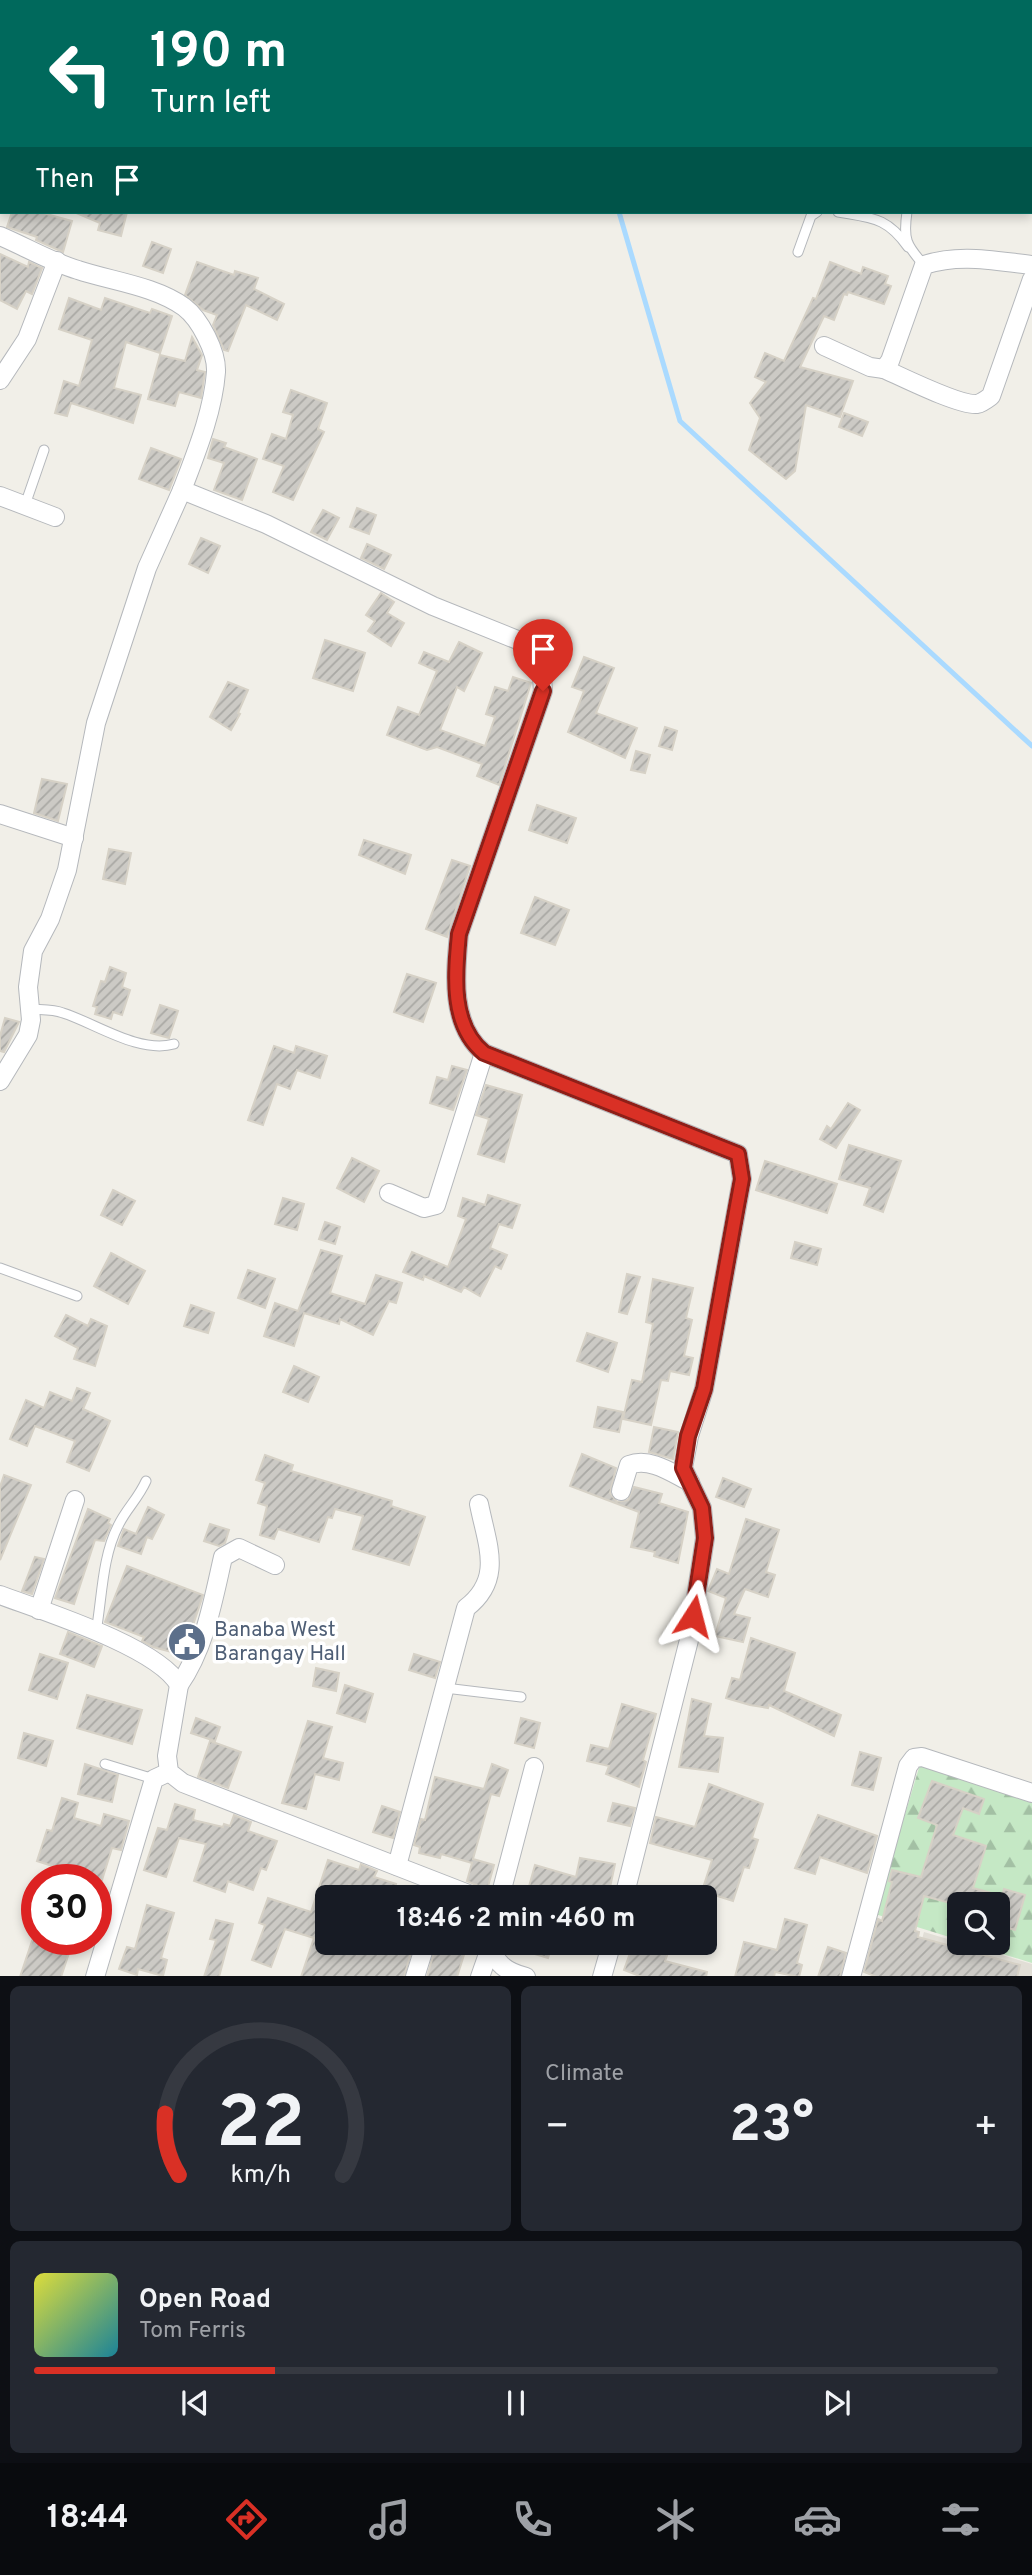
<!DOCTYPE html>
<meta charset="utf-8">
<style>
:root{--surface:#171b24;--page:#242831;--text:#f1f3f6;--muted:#9ea1a6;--line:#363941;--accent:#d93025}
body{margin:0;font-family:Overpass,sans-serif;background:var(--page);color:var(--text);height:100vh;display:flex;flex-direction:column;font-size:26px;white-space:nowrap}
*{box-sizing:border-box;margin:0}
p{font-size:23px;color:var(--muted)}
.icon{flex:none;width:38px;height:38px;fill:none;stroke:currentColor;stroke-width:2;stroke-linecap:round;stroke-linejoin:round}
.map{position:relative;height:1976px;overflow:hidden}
.side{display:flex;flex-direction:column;gap:10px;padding:10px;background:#0d0f14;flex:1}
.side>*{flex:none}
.hud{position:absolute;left:0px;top:0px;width:1032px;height:214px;box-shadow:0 4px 10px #0003;background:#00695c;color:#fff;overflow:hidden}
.buttons{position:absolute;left:947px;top:1892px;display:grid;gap:14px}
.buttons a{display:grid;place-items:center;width:63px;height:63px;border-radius:10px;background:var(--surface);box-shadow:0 4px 10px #0003;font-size:35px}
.speed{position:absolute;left:21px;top:1864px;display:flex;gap:14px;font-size:35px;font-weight:700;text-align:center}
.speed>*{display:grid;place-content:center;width:91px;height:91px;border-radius:50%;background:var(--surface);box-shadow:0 4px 10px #0003;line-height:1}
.speed .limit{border:10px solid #d22;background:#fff;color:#111}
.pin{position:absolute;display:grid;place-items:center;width:60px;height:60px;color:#fff;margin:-72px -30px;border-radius:50% 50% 50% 0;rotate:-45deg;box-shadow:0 0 7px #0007}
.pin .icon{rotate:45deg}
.me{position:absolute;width:77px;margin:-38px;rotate:9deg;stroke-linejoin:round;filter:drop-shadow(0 0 5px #0008)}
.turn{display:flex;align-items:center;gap:24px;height:147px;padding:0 35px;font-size:32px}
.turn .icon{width:91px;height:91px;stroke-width:2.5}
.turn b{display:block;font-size:49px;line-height:60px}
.then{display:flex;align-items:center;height:66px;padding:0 35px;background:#0003;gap:14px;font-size:26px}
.big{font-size:52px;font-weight:700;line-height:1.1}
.side .tile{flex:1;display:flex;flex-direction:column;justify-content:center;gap:10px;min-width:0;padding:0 24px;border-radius:10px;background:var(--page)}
.side .dial{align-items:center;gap:0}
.dial svg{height:182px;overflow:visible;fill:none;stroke:var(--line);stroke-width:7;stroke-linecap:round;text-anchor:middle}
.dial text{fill:var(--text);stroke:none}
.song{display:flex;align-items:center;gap:21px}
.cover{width:84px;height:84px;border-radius:10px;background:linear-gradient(135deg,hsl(60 70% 55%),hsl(190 70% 35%))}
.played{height:7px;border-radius:4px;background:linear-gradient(90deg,var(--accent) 25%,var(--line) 25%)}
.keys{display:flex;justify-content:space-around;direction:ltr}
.heat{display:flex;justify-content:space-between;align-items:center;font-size:38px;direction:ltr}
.side .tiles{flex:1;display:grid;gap:10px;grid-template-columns:1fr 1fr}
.tile:last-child{grid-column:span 2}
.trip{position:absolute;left:315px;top:1885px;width:402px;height:70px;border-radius:10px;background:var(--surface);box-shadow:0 4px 10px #0003;font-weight:700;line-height:70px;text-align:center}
.tab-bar{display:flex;height:112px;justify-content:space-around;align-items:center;background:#090b0e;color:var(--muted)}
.tab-bar .icon{width:49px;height:49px}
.tab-bar .on{color:var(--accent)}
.tab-bar b{font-size:32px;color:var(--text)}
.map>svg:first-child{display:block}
.education{fill:#e1ded6}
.forest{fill:url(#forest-firs)}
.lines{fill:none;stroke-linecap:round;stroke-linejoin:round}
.stream{stroke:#aadaff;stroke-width:5}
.building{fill:url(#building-hatch);stroke:#d6d1c6;stroke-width:2}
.lane-casing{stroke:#b5b8bc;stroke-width:11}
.street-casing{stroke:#b5b8bc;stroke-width:20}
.lane{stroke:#fff;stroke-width:9}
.street{stroke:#fff;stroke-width:18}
.route-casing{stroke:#8d1f18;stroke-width:18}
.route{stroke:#d93025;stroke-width:12}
.labels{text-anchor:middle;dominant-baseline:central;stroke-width:7;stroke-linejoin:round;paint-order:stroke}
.service-label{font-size:21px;fill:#4e5e75;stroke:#fff;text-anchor:start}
</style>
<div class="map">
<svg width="1032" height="1977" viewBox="0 0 1032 1977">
<defs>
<pattern id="forest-firs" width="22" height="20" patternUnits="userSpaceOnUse" patternTransform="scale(1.75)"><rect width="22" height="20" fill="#c5e8c5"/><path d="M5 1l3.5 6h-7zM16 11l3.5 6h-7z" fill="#a3c0a4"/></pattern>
<pattern id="building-hatch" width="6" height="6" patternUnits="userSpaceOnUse" patternTransform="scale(1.75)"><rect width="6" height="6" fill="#cccac5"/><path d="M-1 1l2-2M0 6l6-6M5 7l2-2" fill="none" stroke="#a9a8a4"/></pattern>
</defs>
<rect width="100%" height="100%" fill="#f1efe8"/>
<polygon class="education" points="924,1932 1032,1964 1032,1976 911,1977"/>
<polygon class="forest" points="921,1761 1032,1800 1032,1963 967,1943 998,1942 998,1904 959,1904 959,1940 875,1914"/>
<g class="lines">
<g class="stream">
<polyline points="517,0 519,2"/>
<polyline points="619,212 680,421 1032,746"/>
</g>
</g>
<g class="building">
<polygon points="12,212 39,212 72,221 63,252 36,240 37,237 7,227"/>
<polygon points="74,212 127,212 121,236 98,230 100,223"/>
<polygon points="152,242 171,249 163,273 143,266"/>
<polygon points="0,254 28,267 29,262 42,268 32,294 26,291 17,309 0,300"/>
<polygon points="197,262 234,275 235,271 258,278 254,289 284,304 277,320 246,305 228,351 224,350 213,325 217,315 203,310 185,295"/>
<polygon points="830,262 861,274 863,267 888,276 885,284 891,286 884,304 848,292 847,295 844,294 834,320 824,316 800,367 853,381 840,417 806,405 795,471 786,479 749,450 760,418 750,403 766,382 755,377 765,353 784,361 813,298 816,299"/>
<polygon points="69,298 101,310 105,298 150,313 152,309 172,316 160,353 126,342 114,388 141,395 133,423 71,403 67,416 55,413 64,381 79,386 92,340 59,329"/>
<polygon points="192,337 202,355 197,370 205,372 201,398 179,392 175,406 148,399 160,355 185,361"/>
<polygon points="291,390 327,403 318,429 324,432 293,500 273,492 284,466 263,459 272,434 286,439 293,415 283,412"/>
<polygon points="844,413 868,422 862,436 839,427"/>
<polygon points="213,439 226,443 224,447 257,459 242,500 214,490 224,463 208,458"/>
<polygon points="151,448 181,459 169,490 139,479"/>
<polygon points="357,508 376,515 369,534 350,527"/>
<polygon points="323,510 339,518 327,540 311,532"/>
<polygon points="201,538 220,546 208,573 189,564"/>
<polygon points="367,544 391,555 384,569 361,558"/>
<polygon points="381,593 394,602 387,613 404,623 391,646 368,631 375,621 366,615"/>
<polygon points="325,640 365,653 353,691 313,678"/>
<polygon points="459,642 482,653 464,691 457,687 440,730 485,746 495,717 486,714 495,687 508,691 513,677 531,683 499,785 477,776 482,764 437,747 427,750 387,735 398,707 419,715 437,671 419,663 424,652 449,662"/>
<polygon points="584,657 614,668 596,713 637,728 625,758 568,732 584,691 572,687"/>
<polygon points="228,682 248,690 238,713 240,714 231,730 210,717"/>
<polygon points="665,727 677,731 672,750 659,746"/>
<polygon points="636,751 650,755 645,773 631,770"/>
<polygon points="42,779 67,784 58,821 34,813"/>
<polygon points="537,805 576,818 567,843 529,830"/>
<polygon points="364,840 411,855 405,874 359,855"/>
<polygon points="109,849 131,853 125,884 103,879"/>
<polygon points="452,860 470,866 447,937 426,929"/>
<polygon points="535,897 569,910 555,945 521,933"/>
<polygon points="110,967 126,973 122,987 130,990 122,1015 113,1012 111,1019 95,1014 97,1007 93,1006 101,981 105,982"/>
<polygon points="407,974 436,983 423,1022 394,1012"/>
<polygon points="160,1005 178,1011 169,1038 151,1033"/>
<polygon points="5,1018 19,1022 4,1052 0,1051 0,1036"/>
<polygon points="274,1046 294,1053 296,1046 327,1056 320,1078 297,1070 290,1089 277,1084 263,1125 248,1120"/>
<polygon points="452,1066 467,1070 453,1110 430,1103 437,1077 448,1080"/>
<polygon points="486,1085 522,1095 504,1162 478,1154 489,1119 476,1115"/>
<polygon points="848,1103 860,1110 836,1148 820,1139 827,1126 831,1129"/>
<polygon points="849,1145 901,1161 883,1212 864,1205 870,1188 839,1179"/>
<polygon points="352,1158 379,1171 364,1202 337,1188"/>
<polygon points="765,1161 837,1184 827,1213 756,1190"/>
<polygon points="113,1190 135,1201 122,1225 101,1215"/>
<polygon points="488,1195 520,1205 512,1228 499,1224 490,1248 507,1255 501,1269 495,1266 480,1296 464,1287 461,1292 424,1276 423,1280 403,1272 412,1252 448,1267 466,1219 458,1216 463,1198 485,1205"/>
<polygon points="283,1198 304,1204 297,1230 275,1224"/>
<polygon points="325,1222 340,1227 335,1244 319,1239"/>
<polygon points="795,1242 821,1249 817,1265 791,1258"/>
<polygon points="321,1250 342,1256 330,1293 365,1304 376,1275 402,1283 396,1303 389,1301 373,1335 340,1319 339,1324 304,1313 294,1346 264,1336 275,1303 298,1311"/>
<polygon points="111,1253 145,1271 128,1304 94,1286"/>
<polygon points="248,1270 275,1279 265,1308 238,1298"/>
<polygon points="627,1274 640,1277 627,1314 619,1312"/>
<polygon points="653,1279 693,1288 686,1318 692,1320 684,1356 693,1358 689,1375 670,1371 668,1381 661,1380 651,1425 623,1419 632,1380 642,1382 653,1324 646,1322"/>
<polygon points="191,1305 214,1313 208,1333 184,1326"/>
<polygon points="66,1315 88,1326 91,1319 107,1326 95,1366 74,1359 78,1348 55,1336"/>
<polygon points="587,1333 617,1343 608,1372 577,1361"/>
<polygon points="294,1366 319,1377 308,1402 283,1392"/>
<polygon points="77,1388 90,1393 83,1409 110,1421 89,1471 67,1462 75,1441 35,1426 27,1446 10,1439 26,1400 44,1408 50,1392 72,1401"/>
<polygon points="598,1407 623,1412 619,1432 594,1427"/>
<polygon points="654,1427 678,1432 673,1459 649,1452"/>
<polygon points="582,1454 616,1468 610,1493 617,1502 628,1500 634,1487 662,1494 659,1503 688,1512 678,1563 654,1556 655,1552 631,1547 639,1512 570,1486"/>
<polygon points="265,1455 293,1465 291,1471 392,1501 391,1506 425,1517 409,1565 353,1549 363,1516 335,1509 332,1518 328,1517 319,1542 278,1529 274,1539 260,1535 267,1506 258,1503 265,1483 256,1480"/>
<polygon points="4,1475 31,1485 0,1560 0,1487"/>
<polygon points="723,1478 751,1489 744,1507 716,1497"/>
<polygon points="148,1507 164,1515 152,1539 147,1537 141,1554 118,1546 124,1529 136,1534"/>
<polygon points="88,1509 110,1519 108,1523 111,1525 104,1541 95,1540 74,1604 55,1598"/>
<polygon points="746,1519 779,1530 766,1572 775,1575 768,1597 745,1589 734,1614 750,1618 743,1642 715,1636 726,1598 708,1591 717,1569 729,1574"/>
<polygon points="210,1524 229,1530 225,1543 219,1546 204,1541"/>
<polygon points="35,1557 44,1559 32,1594 22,1591"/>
<polygon points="127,1566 203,1595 183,1655 153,1647 142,1641 144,1637 105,1622"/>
<polygon points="68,1632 102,1646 94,1667 60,1654"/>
<polygon points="751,1638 795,1653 784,1691 841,1715 834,1736 769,1705 768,1708 750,1705 726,1698 732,1678 740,1680"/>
<polygon points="40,1654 68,1663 57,1699 29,1690"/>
<polygon points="414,1654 440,1662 435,1678 409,1670"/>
<polygon points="316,1668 339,1673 336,1691 313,1686"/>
<polygon points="345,1685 373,1694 365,1722 337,1713"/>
<polygon points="87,1695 142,1710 132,1744 77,1728"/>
<polygon points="692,1699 711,1704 704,1736 723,1738 718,1772 679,1767"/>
<polygon points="622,1704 656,1714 643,1760 646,1762 639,1787 606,1774 609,1766 587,1761 591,1745 609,1749"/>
<polygon points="196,1718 220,1727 215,1741 191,1733"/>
<polygon points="521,1718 540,1723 534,1748 515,1743"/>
<polygon points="308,1721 332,1727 323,1758 343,1763 339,1780 315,1774 306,1809 282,1803"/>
<polygon points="24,1733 53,1741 46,1766 18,1758"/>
<polygon points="210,1741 241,1752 228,1788 198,1777"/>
<polygon points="860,1752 881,1758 873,1790 852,1785"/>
<polygon points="85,1764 118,1775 112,1802 78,1794"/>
<polygon points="492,1764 508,1770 499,1796 491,1794 473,1859 494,1865 487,1890 467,1881 472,1863 441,1854 440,1858 419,1853 420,1847 414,1845 421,1819 425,1820 435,1777 484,1789"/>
<polygon points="932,1781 984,1799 979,1814 963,1808 953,1835 986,1846 973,1888 1002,1896 1004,1889 1025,1895 1015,1930 998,1925 998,1904 954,1904 924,1896 915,1931 919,1932 918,1937 1020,1965 1017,1977 877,1977 864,1972 878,1919 882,1921 892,1882 889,1881 892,1870 921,1877 937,1825 918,1818"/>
<polygon points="709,1784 763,1804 752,1838 758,1840 749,1868 744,1867 733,1901 702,1891 712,1860 650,1843 656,1817 695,1827"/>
<polygon points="62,1798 78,1803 74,1818 101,1826 104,1814 129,1821 121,1850 112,1848 102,1880 68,1880 71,1872 37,1861 47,1830 52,1831"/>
<polygon points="613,1803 635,1808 630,1826 608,1821"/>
<polygon points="175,1804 195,1810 193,1820 223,1827 224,1824 230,1826 234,1815 251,1822 248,1831 277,1841 266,1870 261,1868 253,1890 228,1881 225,1892 194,1881 206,1844 179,1838 166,1877 144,1870 158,1828 167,1830"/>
<polygon points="382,1806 400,1812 393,1838 373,1832"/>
<polygon points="818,1815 877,1836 867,1873 820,1857 815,1874 795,1868"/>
<polygon points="580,1858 615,1864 608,1897 563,1893 562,1897 552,1897 528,1890 535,1865 576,1877"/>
<polygon points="328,1860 359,1870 361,1864 377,1871 374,1877 396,1884 392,1897 372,1897 373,1893 349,1885 345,1897 327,1897 327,1942 414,1942 404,1977 301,1977 314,1938 285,1929 271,1967 252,1960 265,1925 259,1923 268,1898 311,1912"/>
<polygon points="147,1905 174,1913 161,1958 167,1960 163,1976 138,1969 137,1975 119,1969 127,1947 135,1949"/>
<polygon points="785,1919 807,1925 797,1963 802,1965 799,1977 775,1972 774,1977 735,1977 744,1942 777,1950"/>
<polygon points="216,1920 233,1924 219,1977 204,1977 216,1940 210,1939"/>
<polygon points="33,1938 70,1950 61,1977 20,1977"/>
<polygon points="437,1942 468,1942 457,1977 427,1977"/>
<polygon points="509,1942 553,1942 548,1958 508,1946"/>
<polygon points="634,1942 668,1953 665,1961 707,1972 706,1977 642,1977 624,1970"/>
<polygon points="828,1947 846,1953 840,1977 818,1977"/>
</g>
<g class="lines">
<g class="lane-casing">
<g id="lane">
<path d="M838 212C872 218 887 217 908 247"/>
<path d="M907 212C903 239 906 245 924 265"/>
<polyline points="798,252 811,216 817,212"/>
<polyline points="25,505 44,450"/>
<path d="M30 1009C40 1010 53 1009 63 1013 95 1023 139 1054 174 1044"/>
<polyline points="0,1268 77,1296"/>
<path d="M96 1632C102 1599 102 1557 118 1526 126 1509 138 1499 146 1481"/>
<polyline points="445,1688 521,1697"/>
<polyline points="105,1764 154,1779"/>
</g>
</g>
<g class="street-casing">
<g id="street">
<polyline points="52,2 53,0"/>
<polyline points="0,162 2,158"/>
<path d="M0 236C26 247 51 262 78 270 111 281 155 286 184 307 200 319 217 352 216 372 213 412 196 453 182 490L266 524 433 606 530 645 541 664 543 691 459 934C455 974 450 1025 484 1053L738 1154 742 1179 704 1389 689 1436 683 1468 702 1508 705 1538 690 1636 624 1897"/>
<path d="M824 346 870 367 884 369 890 361 924 265C961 253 994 261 1032 265"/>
<path d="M884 369C902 377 960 406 977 404 982 403 987 399 991 396L1032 279"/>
<polyline points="0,380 27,339 57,261"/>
<polyline points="0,496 55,517"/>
<polyline points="0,814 74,838"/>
<polyline points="0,1081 28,1035 31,1020 28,987 33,951 50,919 67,870 96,723 147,568 182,490"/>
<polyline points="389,1193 424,1208 436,1205 484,1053"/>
<path d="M621 1491 629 1465C650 1457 672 1473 690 1482"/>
<path d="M0 1595C43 1611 158 1647 179 1685L167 1756 169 1772 183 1783 476 1897"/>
<polyline points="39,1610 75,1500"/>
<path d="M179 1685C205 1648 213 1601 223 1557L239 1548 275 1565"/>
<path d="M397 1866 466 1608C504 1579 487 1545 479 1504"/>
<polyline points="500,1897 534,1767"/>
<path d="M492 1942C492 1963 507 1972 526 1977"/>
<polyline points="95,1977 154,1779 169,1772"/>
<polyline points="415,1977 426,1942"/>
<polyline points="480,1977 487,1957 492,1952"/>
<polyline points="602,1977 612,1942"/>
<polyline points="851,1977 908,1766 914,1758 922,1757 1032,1793"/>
</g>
</g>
<use href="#lane" class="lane"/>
<use href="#street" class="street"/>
</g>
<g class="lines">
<g class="route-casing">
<path id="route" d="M543 691 459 934C455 975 450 1025 484 1053L738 1154 742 1179 737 1206 704 1389 688 1436 683 1468 702 1508 705 1538 693 1616"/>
</g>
<use href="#route" class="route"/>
</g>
<defs>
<g id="civic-disc" transform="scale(2.0125)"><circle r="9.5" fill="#5c6f8a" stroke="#fff"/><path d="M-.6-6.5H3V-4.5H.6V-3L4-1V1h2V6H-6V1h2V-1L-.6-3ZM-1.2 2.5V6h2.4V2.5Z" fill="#fff"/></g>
</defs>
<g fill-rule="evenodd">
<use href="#civic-disc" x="187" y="1642"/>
</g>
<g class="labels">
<g class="service-label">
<text x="214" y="1630">Banaba West<tspan x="214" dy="24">Barangay Hall</tspan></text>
</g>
</g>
</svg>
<div class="buttons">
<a><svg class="icon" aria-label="search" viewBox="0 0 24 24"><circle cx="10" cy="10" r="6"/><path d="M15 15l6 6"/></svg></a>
</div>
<div class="speed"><div class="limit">30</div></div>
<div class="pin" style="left:543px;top:691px;background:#d93025"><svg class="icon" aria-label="arrive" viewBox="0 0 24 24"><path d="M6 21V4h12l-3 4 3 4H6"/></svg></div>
<svg class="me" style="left:693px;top:1616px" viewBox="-20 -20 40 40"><path d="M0-17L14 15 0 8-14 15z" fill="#d93025" stroke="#fff" stroke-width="4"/></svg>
<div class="trip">18:46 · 2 min · 460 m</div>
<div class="hud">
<div class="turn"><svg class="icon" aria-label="left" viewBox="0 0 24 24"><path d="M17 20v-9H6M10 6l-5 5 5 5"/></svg><div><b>190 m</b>Turn left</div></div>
<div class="then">Then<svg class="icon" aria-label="arrive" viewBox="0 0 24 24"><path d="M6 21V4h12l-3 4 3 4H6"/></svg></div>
</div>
</div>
<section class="side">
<div class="tiles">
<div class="tile dial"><svg viewBox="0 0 100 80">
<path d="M14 69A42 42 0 1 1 86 69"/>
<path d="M14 69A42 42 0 0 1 8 42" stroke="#d93025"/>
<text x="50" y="56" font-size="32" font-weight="700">22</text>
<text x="50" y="72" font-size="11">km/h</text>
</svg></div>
<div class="tile"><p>Climate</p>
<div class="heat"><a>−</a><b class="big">23°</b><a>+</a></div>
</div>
<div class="tile">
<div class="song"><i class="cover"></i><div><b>Open Road</b><p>Tom Ferris</p></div></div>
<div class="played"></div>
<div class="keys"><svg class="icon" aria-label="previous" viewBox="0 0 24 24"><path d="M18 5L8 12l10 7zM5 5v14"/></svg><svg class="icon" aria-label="pause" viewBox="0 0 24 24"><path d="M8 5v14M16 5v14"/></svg><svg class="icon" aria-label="next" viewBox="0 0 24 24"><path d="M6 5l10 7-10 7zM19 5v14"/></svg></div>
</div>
</div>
</section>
<nav class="tab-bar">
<b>18:44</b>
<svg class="icon on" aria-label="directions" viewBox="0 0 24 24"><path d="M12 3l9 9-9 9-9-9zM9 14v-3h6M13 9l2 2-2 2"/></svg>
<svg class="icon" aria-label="music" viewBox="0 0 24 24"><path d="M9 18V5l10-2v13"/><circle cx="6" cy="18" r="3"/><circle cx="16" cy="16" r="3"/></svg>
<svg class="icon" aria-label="phone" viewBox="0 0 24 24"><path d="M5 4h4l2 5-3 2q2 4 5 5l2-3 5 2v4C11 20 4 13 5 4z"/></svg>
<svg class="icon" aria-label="climate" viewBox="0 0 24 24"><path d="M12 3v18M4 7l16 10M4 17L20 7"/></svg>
<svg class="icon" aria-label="car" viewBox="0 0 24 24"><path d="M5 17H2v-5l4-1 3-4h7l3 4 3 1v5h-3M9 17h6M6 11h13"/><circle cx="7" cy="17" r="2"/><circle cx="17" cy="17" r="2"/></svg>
<svg class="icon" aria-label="filters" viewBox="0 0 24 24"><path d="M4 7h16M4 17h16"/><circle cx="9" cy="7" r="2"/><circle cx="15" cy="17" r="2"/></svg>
</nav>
